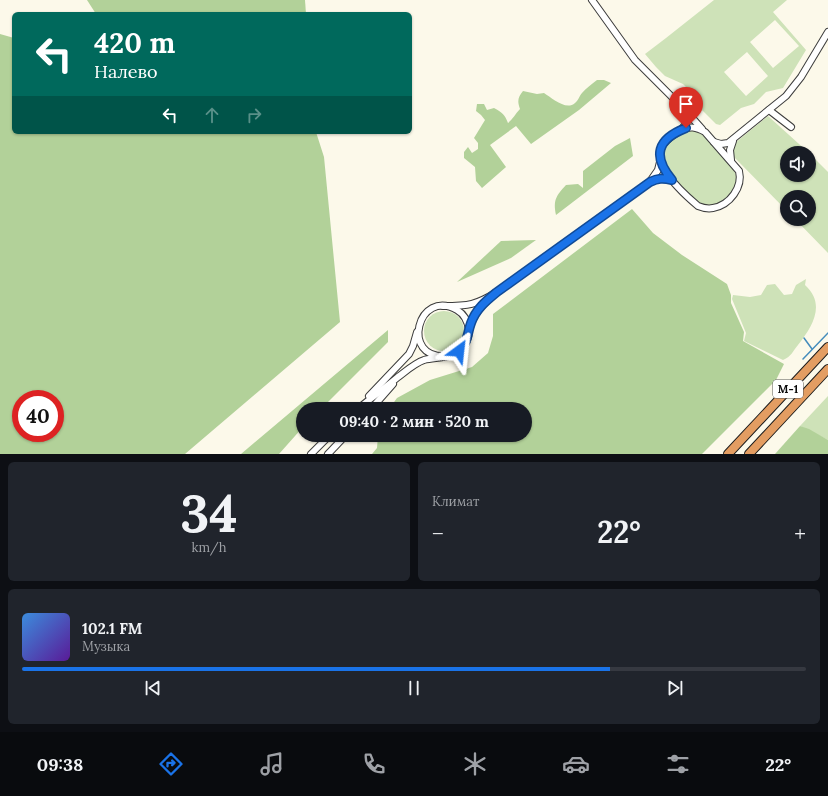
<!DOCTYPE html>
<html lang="ru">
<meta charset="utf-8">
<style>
:root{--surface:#171b24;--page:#20242c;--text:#f1f3f6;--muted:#9ea1a6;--line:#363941;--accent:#1a73e8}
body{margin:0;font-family:Lora,serif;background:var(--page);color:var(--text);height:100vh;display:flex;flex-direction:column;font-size:15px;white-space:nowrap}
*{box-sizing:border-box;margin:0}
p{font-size:13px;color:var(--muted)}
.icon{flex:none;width:22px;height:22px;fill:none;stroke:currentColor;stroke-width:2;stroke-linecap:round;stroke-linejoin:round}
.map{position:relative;height:454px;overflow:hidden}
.panel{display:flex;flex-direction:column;gap:8px;padding:8px;background:#0d0f14;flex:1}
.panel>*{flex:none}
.hud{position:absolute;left:12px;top:12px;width:400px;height:122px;border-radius:6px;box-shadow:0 1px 3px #0004;background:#00695c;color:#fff;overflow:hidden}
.controls{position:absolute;left:780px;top:146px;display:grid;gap:8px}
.controls a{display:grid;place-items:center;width:36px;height:36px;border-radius:50%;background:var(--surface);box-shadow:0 1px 3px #0004;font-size:20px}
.speed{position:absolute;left:12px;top:390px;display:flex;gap:8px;font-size:20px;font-weight:700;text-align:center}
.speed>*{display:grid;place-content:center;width:52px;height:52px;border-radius:50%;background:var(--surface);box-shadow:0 1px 3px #0004;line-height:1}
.speed .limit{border:6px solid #d22;background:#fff;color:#111}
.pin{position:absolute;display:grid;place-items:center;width:34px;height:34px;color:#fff;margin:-41px -17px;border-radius:50% 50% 50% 0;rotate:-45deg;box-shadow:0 0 4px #0007}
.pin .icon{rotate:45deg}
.me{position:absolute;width:44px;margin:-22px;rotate:30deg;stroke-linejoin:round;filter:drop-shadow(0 0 3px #0008)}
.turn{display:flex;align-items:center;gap:14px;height:84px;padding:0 16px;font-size:18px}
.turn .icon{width:52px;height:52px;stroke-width:2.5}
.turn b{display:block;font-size:28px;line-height:34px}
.lanes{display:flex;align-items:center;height:38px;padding:0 16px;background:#0003;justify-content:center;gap:20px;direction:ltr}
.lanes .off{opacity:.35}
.big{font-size:30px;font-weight:800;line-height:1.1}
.panel .tile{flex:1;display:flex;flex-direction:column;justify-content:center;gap:6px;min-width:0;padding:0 14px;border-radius:6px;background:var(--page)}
.panel .dial{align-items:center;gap:0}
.dial b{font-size:52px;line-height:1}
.song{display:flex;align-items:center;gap:12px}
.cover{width:48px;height:48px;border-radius:6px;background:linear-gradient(135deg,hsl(210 70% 55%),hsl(270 70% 35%))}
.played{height:4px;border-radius:2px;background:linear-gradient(90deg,var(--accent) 75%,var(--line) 75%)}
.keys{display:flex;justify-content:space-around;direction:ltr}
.heat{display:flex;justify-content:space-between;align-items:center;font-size:22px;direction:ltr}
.panel .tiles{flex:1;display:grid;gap:8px;grid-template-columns:1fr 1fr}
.tile:last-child{grid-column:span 2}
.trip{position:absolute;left:296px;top:402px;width:236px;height:40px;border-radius:20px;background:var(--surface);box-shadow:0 1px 3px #0004;font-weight:800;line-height:40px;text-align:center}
.tab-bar{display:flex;height:64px;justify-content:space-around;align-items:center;background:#090b0e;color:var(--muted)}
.tab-bar .icon{width:28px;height:28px}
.tab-bar .active{color:var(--accent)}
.tab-bar b{font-size:18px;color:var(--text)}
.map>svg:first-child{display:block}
.green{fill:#cee2b8;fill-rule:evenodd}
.forest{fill:#b2d199;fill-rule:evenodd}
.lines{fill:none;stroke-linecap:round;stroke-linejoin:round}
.stream{stroke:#448cbc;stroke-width:1.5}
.minor-casing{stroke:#3d3d3d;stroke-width:8}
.highway-casing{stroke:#1b1b1b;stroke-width:10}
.minor{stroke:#fff;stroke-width:6}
.highway{stroke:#e39d62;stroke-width:8}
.route-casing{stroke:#114b97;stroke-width:10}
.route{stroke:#1a73e8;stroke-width:7}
.labels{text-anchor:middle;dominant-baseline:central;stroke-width:4;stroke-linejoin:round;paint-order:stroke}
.shield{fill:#fff;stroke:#545454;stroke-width:1}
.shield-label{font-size:11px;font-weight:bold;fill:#0a0a0a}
</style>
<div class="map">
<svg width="828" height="454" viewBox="0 0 828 454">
<rect width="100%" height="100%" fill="#fcf9ea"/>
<g class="green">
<path d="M714 0H787L773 12 806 50 783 88 766 92 754 104 741 108 720 125 716 124 690 98 687 88 683 84 665 76 656 67 645 54 666 38ZM775 20 799 46 773 68 750 42ZM747 52 768 76 746 96 724 72Z"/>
<polygon points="768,116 809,153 787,153 787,175 809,175 809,153 828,172 828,253 795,219 809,219 809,197 787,197 787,211 734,157 732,154 733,149 735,143"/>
<path d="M686 131C690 131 694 130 698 132 706 136 733 165 735 173 737 178 737 182 734 187 730 198 714 209 702 205 694 202 687 193 682 186 677 181 669 175 665 168 657 151 670 137 686 131Z"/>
<path d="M806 279 805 285C826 304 813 326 798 345 792 352 792 356 783 360L744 341 746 333 732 299 733 295 750 297 761 295 767 285 775 284 784 295 792 294 796 285Z"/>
<circle cx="444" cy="331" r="20"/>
<polygon points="828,396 828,440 800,426"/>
</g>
<g class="forest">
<polygon points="87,0 305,0 306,14 96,14"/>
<path d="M0 34 14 38V132H316L324 157 340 322 185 454H0ZM21 399H55V433H21Z"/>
<path d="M597 80H604L611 83 579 110 531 144 516 126 490 145 506 167 482 188 476 181 475 167 464 158V152L468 147 472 153 478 149V143L474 138 485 120 481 115 476 111 477 104H484L487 110 494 108C502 112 505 115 508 123 513 119 515 114 520 109 517 101 518 97 523 91L537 94 544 93C552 98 566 111 575 103 579 100 579 96 582 93 586 88 592 84 597 80Z"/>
<path d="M630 138 633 156 556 215C553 200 556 196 566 185L578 184 583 188V171L615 146Z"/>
<polygon points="632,209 653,233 682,255 727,284 731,295 731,303 744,332 743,341 784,364 776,380 702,454 372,454 377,448 378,435 525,435 525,409 389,409 397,398 430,380 472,367 488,353 493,336 493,314"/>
<polygon points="536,240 511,258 457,282 501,241"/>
<polygon points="388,330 388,342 321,409 303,409 303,427 279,454 241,454"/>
<polygon points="800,426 809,429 828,440 828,454 775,454"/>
</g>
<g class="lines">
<g class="stream">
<polyline points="804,338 812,349"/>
<polyline points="803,359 828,333"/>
</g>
<g class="minor-casing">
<g id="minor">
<polyline points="592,0 635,60 685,110 702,129"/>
<polyline points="769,110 791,127"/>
<path d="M681 130C690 126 696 127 705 132L739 171C743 187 730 205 713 208 708 209 703 208 698 206 685 195 653 167 661 148 668 132 694 132 685 110"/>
<polyline points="714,142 721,144 728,143 786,96 801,77 828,32"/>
<polyline points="731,160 730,150 733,141"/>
<polyline points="651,180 658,170 660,162"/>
<path d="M443 306C469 306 476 305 497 292L650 182C658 178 663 178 672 180"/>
<path d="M469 330C472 318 478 309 487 301"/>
<polyline points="369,396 409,354 413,346 417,332"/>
<path d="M358 409C371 398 385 388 398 377 406 371 415 363 424 360 435 357 449 359 459 351 465 346 469 338 469 330 468 322 464 314 457 310 418 287 399 360 447 356"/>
<polyline points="371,409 393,384"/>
<polyline points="311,454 330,435"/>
<polyline points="328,454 346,435"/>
</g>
</g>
<g class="highway-casing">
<g id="highway">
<polyline points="728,454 828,347"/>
<polyline points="749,454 828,369"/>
</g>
</g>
<use href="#minor" class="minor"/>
<use href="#highway" class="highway"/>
</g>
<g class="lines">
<g class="route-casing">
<path id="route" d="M459 351C468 343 467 334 471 323 476 309 486 301 497 292L650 182C658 178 663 178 672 180 652 156 657 139 686 128"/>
</g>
<use href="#route" class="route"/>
</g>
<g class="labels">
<rect class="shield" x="773" y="380" width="30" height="18" rx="3"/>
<g class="shield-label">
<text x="788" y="389">М-1</text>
</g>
</g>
</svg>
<div class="controls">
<a><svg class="icon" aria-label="sound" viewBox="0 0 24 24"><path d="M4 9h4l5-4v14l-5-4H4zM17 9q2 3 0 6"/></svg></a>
<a><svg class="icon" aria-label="search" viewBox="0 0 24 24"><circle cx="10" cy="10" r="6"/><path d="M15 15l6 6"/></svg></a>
</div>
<div class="speed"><div class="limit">40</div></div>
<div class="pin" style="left:686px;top:128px;background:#d93025"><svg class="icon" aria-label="arrive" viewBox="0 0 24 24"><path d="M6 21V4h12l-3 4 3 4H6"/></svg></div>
<svg class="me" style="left:459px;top:351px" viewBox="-20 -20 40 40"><path d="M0-17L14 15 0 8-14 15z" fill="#1a73e8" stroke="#fff" stroke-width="4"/></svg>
<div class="trip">09:40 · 2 мин · 520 m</div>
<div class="hud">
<div class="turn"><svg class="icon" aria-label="left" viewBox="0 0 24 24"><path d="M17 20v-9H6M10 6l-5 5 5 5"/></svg><div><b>420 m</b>Налево</div></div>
<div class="lanes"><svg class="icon" aria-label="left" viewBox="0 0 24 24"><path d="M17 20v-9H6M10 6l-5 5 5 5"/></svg><svg class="icon off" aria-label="ahead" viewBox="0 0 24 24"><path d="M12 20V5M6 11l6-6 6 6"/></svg><svg class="icon off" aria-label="right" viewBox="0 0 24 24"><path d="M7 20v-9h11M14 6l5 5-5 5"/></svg></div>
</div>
</div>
<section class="panel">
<div class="tiles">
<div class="tile dial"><b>34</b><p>km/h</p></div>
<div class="tile"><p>Климат</p>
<div class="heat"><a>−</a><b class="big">22°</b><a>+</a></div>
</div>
<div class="tile">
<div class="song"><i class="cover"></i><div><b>102.1 FM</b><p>Музыка</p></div></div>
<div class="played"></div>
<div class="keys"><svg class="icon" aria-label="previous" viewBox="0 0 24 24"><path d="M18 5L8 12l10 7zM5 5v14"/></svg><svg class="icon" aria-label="pause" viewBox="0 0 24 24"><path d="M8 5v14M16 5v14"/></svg><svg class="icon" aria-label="next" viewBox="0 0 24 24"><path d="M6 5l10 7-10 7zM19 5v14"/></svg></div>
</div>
</div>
</section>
<nav class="tab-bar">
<b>09:38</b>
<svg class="icon active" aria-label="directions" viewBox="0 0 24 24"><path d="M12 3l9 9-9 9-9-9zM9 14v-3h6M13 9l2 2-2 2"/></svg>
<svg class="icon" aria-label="music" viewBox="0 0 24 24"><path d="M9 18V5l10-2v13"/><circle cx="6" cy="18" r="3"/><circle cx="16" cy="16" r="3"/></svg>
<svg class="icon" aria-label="phone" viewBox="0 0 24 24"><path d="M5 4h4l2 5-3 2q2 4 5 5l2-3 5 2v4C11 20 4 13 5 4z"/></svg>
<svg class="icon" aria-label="climate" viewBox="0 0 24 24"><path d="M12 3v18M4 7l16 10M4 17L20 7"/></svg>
<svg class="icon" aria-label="car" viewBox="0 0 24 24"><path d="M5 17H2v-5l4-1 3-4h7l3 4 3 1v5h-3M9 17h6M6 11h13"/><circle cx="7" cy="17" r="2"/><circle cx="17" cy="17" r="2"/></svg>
<svg class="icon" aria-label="filters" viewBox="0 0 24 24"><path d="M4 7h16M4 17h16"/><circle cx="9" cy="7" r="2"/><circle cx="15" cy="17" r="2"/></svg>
<b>22°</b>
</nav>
